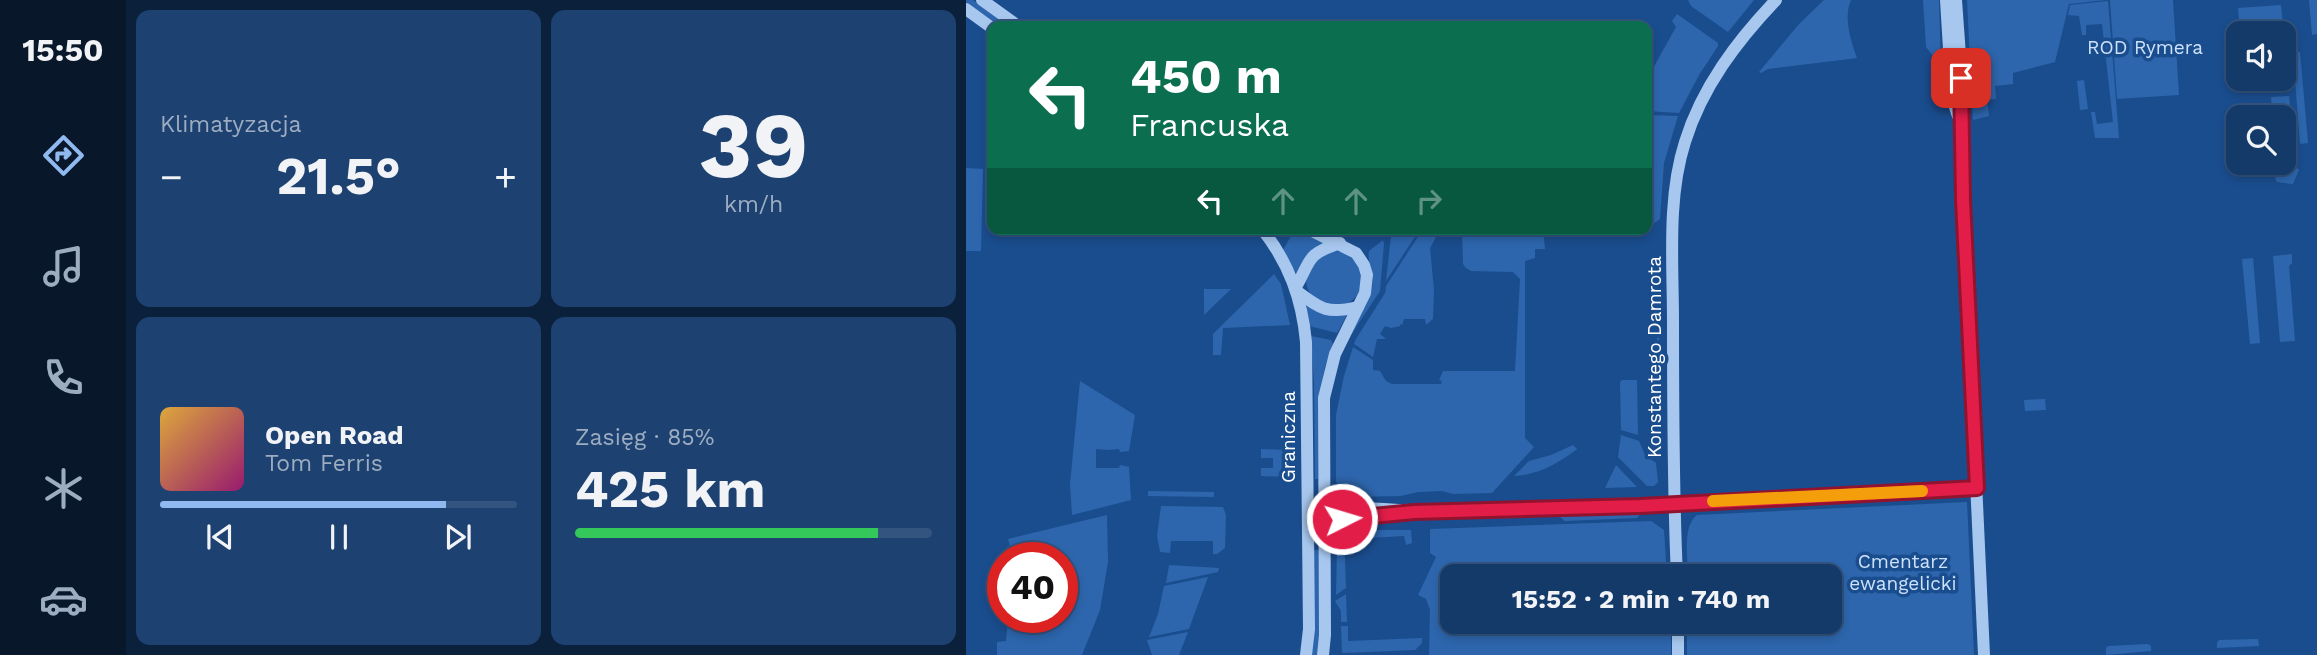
<!DOCTYPE html>
<html lang="pl">
<meta charset="utf-8">
<style>
:root{--surface:#143a6a;--page:#1d4170;--text:#f1f3f6;--muted:#9dadc1;--line:#33547e;--accent:#90b9f0}
body{margin:0;font-family:"Work Sans",sans-serif;background:var(--page);color:var(--text);height:100vh;display:flex;flex-direction:column;font-size:26px;white-space:nowrap}
*{box-sizing:border-box;margin:0}
p{font-size:23px;color:var(--muted)}
.icon{flex:none;width:38px;height:38px;fill:none;stroke:currentColor;stroke-width:2;stroke-linecap:round;stroke-linejoin:round}
.map{position:relative;flex:1;overflow:hidden}
.panel{display:flex;flex-direction:column;gap:10px;padding:10px;background:#0b203a;width:840px}
.panel>*{flex:none}
.hud{position:absolute;left:21px;top:21px;width:665px;height:214px;border-radius:14px;box-shadow:0 4px 10px #0003,0 0 0 2px var(--line);background:#0b6e4f;color:#fff;overflow:hidden}
.controls{position:absolute;left:1260px;top:21px;display:grid;gap:14px}
.controls a{display:grid;place-items:center;width:70px;height:70px;border-radius:14px;background:var(--surface);box-shadow:0 4px 10px #0003,0 0 0 2px var(--line);font-size:35px}
.speed{position:absolute;left:21px;top:542px;display:flex;gap:14px;font-size:35px;font-weight:700;text-align:center}
.speed>*{display:grid;place-content:center;width:91px;height:91px;border-radius:50%;background:var(--surface);box-shadow:0 4px 10px #0003,0 0 0 2px var(--line);line-height:1}
.speed .limit{border:10px solid #d22;background:#fff;color:#111}
.pin{position:absolute;display:grid;place-items:center;width:60px;height:60px;color:#fff;margin:-30px;border-radius:14px;box-shadow:0 4px 10px #0006}
.me{position:absolute;width:77px;margin:-38px;rotate:85deg;stroke-linejoin:round;filter:drop-shadow(0 0 5px #0008)}
.turn{display:flex;align-items:center;gap:24px;height:147px;padding:0 28px;font-size:32px}
.turn .icon{width:91px;height:91px;stroke-width:2.5}
.turn b{display:block;font-size:49px;line-height:60px}
.lanes{display:flex;align-items:center;height:66px;padding:0 28px;background:#0003;justify-content:center;gap:35px;direction:ltr}
.lanes .off{opacity:.35}
.big{font-size:52px;font-weight:700;line-height:1.1}
.panel .tile{flex:1;display:flex;flex-direction:column;justify-content:center;gap:10px;min-width:0;padding:0 24px;border-radius:14px;background:var(--page)}
.panel .dial{align-items:center;gap:0}
.dial b{font-size:91px;line-height:1}
.song{display:flex;align-items:center;gap:21px}
.cover{width:84px;height:84px;border-radius:10px;background:linear-gradient(135deg,hsl(40 70% 55%),hsl(320 70% 35%))}
.played{height:7px;border-radius:4px;background:linear-gradient(90deg,var(--accent) 80%,var(--line) 80%)}
.keys{display:flex;justify-content:space-around;direction:ltr}
.heat{display:flex;justify-content:space-between;align-items:center;font-size:38px;direction:ltr}
.charge{height:10px;border-radius:5px;background:linear-gradient(90deg,#34c759 85%,var(--line) 0)}
.panel .tiles{flex:1;display:grid;gap:10px;grid-template-columns:repeat(2,1fr)}
.trip{position:absolute;left:474px;top:564px;width:402px;height:70px;border-radius:14px;background:var(--surface);box-shadow:0 4px 10px #0003,0 0 0 2px var(--line);font-weight:700;line-height:70px;text-align:center}
main{display:flex;flex:1;min-height:0}
.menu{display:flex;flex-direction:column;width:126px;justify-content:space-around;align-items:center;background:#08172a;color:var(--muted)}
.menu .icon{width:49px;height:49px}
.menu .current{color:var(--accent)}
.menu b{font-size:32px;color:var(--text)}
.map>svg:first-child{display:block}
.green{fill:#2d66ad}
.lines{fill:none;stroke-linecap:round;stroke-linejoin:round}
.tertiary{stroke:#a7c7ee;stroke-width:12}
.route-casing{stroke:#92132f;stroke-width:18}
.route{stroke:#e11d48;stroke-width:12}
.slow{stroke:#f59e0b;stroke-width:12}
.labels{text-anchor:middle;dominant-baseline:central;stroke-width:7;stroke-linejoin:round;paint-order:stroke}
.park-label{font-size:19px;fill:#cde1fa;stroke:#1a4d8e}
.street-label{font-size:19px;fill:#fff;stroke:#1a4d8e}
</style>
<main>
<nav class="menu">
<b>15:50</b>
<svg class="icon current" aria-label="directions" viewBox="0 0 24 24"><path d="M12 3l9 9-9 9-9-9zM9 14v-3h6M13 9l2 2-2 2"/></svg>
<svg class="icon" aria-label="music" viewBox="0 0 24 24"><path d="M9 18V5l10-2v13"/><circle cx="6" cy="18" r="3"/><circle cx="16" cy="16" r="3"/></svg>
<svg class="icon" aria-label="phone" viewBox="0 0 24 24"><path d="M5 4h4l2 5-3 2q2 4 5 5l2-3 5 2v4C11 20 4 13 5 4z"/></svg>
<svg class="icon" aria-label="climate" viewBox="0 0 24 24"><path d="M12 3v18M4 7l16 10M4 17L20 7"/></svg>
<svg class="icon" aria-label="car" viewBox="0 0 24 24"><path d="M5 17H2v-5l4-1 3-4h7l3 4 3 1v5h-3M9 17h6M6 11h13"/><circle cx="7" cy="17" r="2"/><circle cx="17" cy="17" r="2"/></svg>
</nav>
<section class="panel">
<div class="tiles">
<div class="tile"><p>Klimatyzacja</p>
<div class="heat"><a>−</a><b class="big">21.5°</b><a>+</a></div>
</div>
<div class="tile dial"><b>39</b><p>km/h</p></div>
<div class="tile">
<div class="song"><i class="cover"></i><div><b>Open Road</b><p>Tom Ferris</p></div></div>
<div class="played"></div>
<div class="keys"><svg class="icon" aria-label="previous" viewBox="0 0 24 24"><path d="M18 5L8 12l10 7zM5 5v14"/></svg><svg class="icon" aria-label="pause" viewBox="0 0 24 24"><path d="M8 5v14M16 5v14"/></svg><svg class="icon" aria-label="next" viewBox="0 0 24 24"><path d="M6 5l10 7-10 7zM19 5v14"/></svg></div>
</div>
<div class="tile"><p>Zasięg · 85%</p><b class="big">425 km</b><div class="charge"></div></div>
</div>
</section>
<div class="map">
<svg width="1351" height="655" viewBox="0 0 1351 655">
<rect width="100%" height="100%" fill="#1a4d8e"/>
<g class="green">
<polygon points="0,0 7,0 43,26 33,26 0,2"/>
<polygon points="722,0 788,0 762,32 725,6"/>
<path d="M858 0H885C877 17 885 42 891 58L802 69 795 73 793 72 833 24Z"/>
<polygon points="957,0 973,0 975,66 960,47"/>
<polygon points="1001,0 1140,0 1103,4 1089,62 1047,73 1047,84 1029,86 1030,99 1021,100 1023,116 1007,120"/>
<polygon points="1144,0 1207,0 1213,95 1151,99"/>
<polygon points="1343,0 1351,0 1351,34 1346,35"/>
<polygon points="1142,1 1153,138 1129,138 1125,112 1129,112 1131,124 1147,122 1136,24 1120,25 1120,35 1116,35 1113,16 1102,15 1104,5"/>
<polygon points="1315,5 1318,33 1274,33 1272,8"/>
<polygon points="711,14 752,43 752,46 733,75 713,113 681,111 681,79 710,27 706,21"/>
<polygon points="1318,35 1321,80 1278,83 1278,79 1318,79"/>
<polygon points="1334,52 1342,143 1334,144 1327,53"/>
<polygon points="1118,80 1122,109 1114,110 1111,81"/>
<polygon points="1323,96 1326,126 1318,127 1318,117 1307,117 1305,97"/>
<polygon points="681,115 712,116 698,163 694,219 681,228"/>
<polygon points="1318,160 1326,160 1326,164 1333,170 1327,184 1311,182 1309,179"/>
<polygon points="0,168 17,169 15,251 0,251"/>
<polygon points="329,229 360,243 331,275 317,250"/>
<polygon points="437,229 454,229 420,281 425,236"/>
<polygon points="457,229 484,229 470,237 464,248 468,290 467,319 460,325 459,319 438,319 436,325 434,324 434,326 425,328 419,326 414,334 420,339 411,339 407,357 388,344 390,339 419,293 420,286"/>
<polygon points="496,229 577,229 579,249 569,249 569,258 559,261 559,438 568,447 526,493 487,494 476,491 452,492 435,496 388,497 377,492 370,482 370,415 378,376 387,347 407,360 407,370 414,371 420,381 426,384 475,384 476,381 473,380 477,371 549,371 554,279 547,272 505,271 500,268 497,264"/>
<path d="M417 240 418 244 414 291 383 338C391 321 406 299 407 280 407 270 401 261 403 251Z"/>
<circle cx="368" cy="279" r="28"/>
<polygon points="1326,254 1326,263 1323,266 1329,341 1314,342 1307,256"/>
<polygon points="1287,258 1294,343 1284,344 1276,259"/>
<polygon points="308,274 315,284 324,325 257,328 255,355 247,355 247,334"/>
<polygon points="238,288 239,289 265,289 238,315"/>
<polygon points="340,304 381,315 371,333 343,326"/>
<polygon points="687,328 691,328 693,334 694,441 683,427 691,427 691,337 683,337"/>
<polygon points="345,336 365,340 367,344 359,367 352,402 352,479 349,479 348,383"/>
<polygon points="656,380 671,380 672,435 655,430 654,382"/>
<polygon points="114,381 169,415 163,451 154,452 153,449 142,450 130,449 130,468 153,468 154,465 163,467 165,500 106,515 104,484"/>
<polygon points="1079,399 1080,410 1059,411 1058,400"/>
<polygon points="655,435 673,441 679,455 690,463 692,482 688,486 681,486 652,457"/>
<path d="M607 445 611 449C593 463 572 475 548 476L563 461 585 455Z"/>
<polygon points="295,449 322,450 319,457 321,477 295,476 295,468 307,468 307,458 295,458"/>
<polygon points="650,465 671,487 639,488"/>
<polygon points="182,491 248,492 248,497 182,496"/>
<path d="M1001 502 1008 655H721V621H864V576H722C722 558 716 526 731 515Z"/>
<polygon points="195,506 257,507 260,515 259,548 251,554 247,554 247,541 205,541 204,553 194,552 191,536"/>
<polygon points="675,513 671,518 599,521 594,517"/>
<polygon points="141,515 142,562 134,610 116,655 31,655 31,642 40,641 42,620 53,620 53,618 96,618 96,558 47,558 42,539"/>
<polygon points="685,521 698,530 701,576 486,576 486,621 705,621 705,655 463,655 464,610 460,599 452,595 470,557 464,553 464,529"/>
<polygon points="403,530 445,530 446,543 440,545 438,536 403,538"/>
<polygon points="378,531 380,588 370,595 371,546"/>
<polygon points="347,550 353,550 354,634 351,655 345,655"/>
<polygon points="203,565 253,568 252,572 200,583"/>
<polygon points="242,577 223,629 183,637 192,614 198,586"/>
<polygon points="380,594 381,622 375,622 375,611 369,601"/>
<polygon points="375,626 382,626 382,641 456,638 456,643 449,650 377,653 376,652"/>
<polygon points="222,632 213,655 186,655 181,640"/>
<polygon points="1289,639 1292,639 1293,646 1251,648 1251,643 1253,640"/>
<polygon points="1182,644 1185,646 1185,651 1140,655 1140,648 1142,646"/>
</g>
<g class="lines">
<g class="tertiary">
<polyline points="16,0 52,26"/>
<polyline points="980,0 986,98 992,116"/>
<polyline points="990,0 997,97 995,123 997,200 1018,655"/>
<polyline points="0,9 26,28"/>
<path d="M296 229C323 263 336 299 340 342L343 629 340 655"/>
<polyline points="342,229 390,253 398,265 401,275 399,293 369,354 358,398 359,635 357,655"/>
<path d="M330 287C346 259 339 255 374 243"/>
<path d="M332 292C356 310 362 314 392 307"/>
<path d="M342 506C395 505 448 514 501 512 671 508 841 496 1011 488"/>
<polyline points="353,519 380,520 418,515"/>
<path d="M711 576C707 491 707 406 707 321 707 263 701 198 719 142 736 87 771 41 810 0"/>
<polyline points="712,655 712,621"/>
</g>
</g>
<g class="lines">
<g class="route-casing">
<polyline id="route" points="376,519 448,512 674,506 1011,488 997,200 995,78"/>
</g>
<use href="#route" class="route"/>
<polyline class="slow" points="747,501 956,491"/>
</g>
<g class="labels">
<g class="park-label">
<text x="1179" y="47">ROD Rymera</text>
<text x="937" y="561">Cmentarz<tspan x="937" dy="22">ewangelicki</tspan></text>
</g>
<g class="street-label">
<text transform="translate(688 357) rotate(-90)">Konstantego Damrota</text>
<text transform="translate(322 437) rotate(-90)">Graniczna</text>
</g>
</g>
</svg>
<div class="controls">
<a><svg class="icon" aria-label="sound" viewBox="0 0 24 24"><path d="M4 9h4l5-4v14l-5-4H4zM17 9q2 3 0 6"/></svg></a>
<a><svg class="icon" aria-label="search" viewBox="0 0 24 24"><circle cx="10" cy="10" r="6"/><path d="M15 15l6 6"/></svg></a>
</div>
<div class="speed"><div class="limit">40</div></div>
<div class="pin" style="left:995px;top:78px;background:#d93025"><svg class="icon" aria-label="arrive" viewBox="0 0 24 24"><path d="M6 21V4h12l-3 4 3 4H6"/></svg></div>
<svg class="me" style="left:376px;top:519px" viewBox="-20 -20 40 40"><circle r="17" fill="#e11d48" stroke="#fff" stroke-width="3"/><path d="M0-11L8 9 0 5-8 9z" fill="#fff"/></svg>
<div class="trip">15:52 · 2 min · 740 m</div>
<div class="hud">
<div class="turn"><svg class="icon" aria-label="left" viewBox="0 0 24 24"><path d="M17 20v-9H6M10 6l-5 5 5 5"/></svg><div><b>450 m</b>Francuska</div></div>
<div class="lanes"><svg class="icon" aria-label="left" viewBox="0 0 24 24"><path d="M17 20v-9H6M10 6l-5 5 5 5"/></svg><svg class="icon off" aria-label="ahead" viewBox="0 0 24 24"><path d="M12 20V5M6 11l6-6 6 6"/></svg><svg class="icon off" aria-label="ahead" viewBox="0 0 24 24"><path d="M12 20V5M6 11l6-6 6 6"/></svg><svg class="icon off" aria-label="right" viewBox="0 0 24 24"><path d="M7 20v-9h11M14 6l5 5-5 5"/></svg></div>
</div>
</div>
</main>
